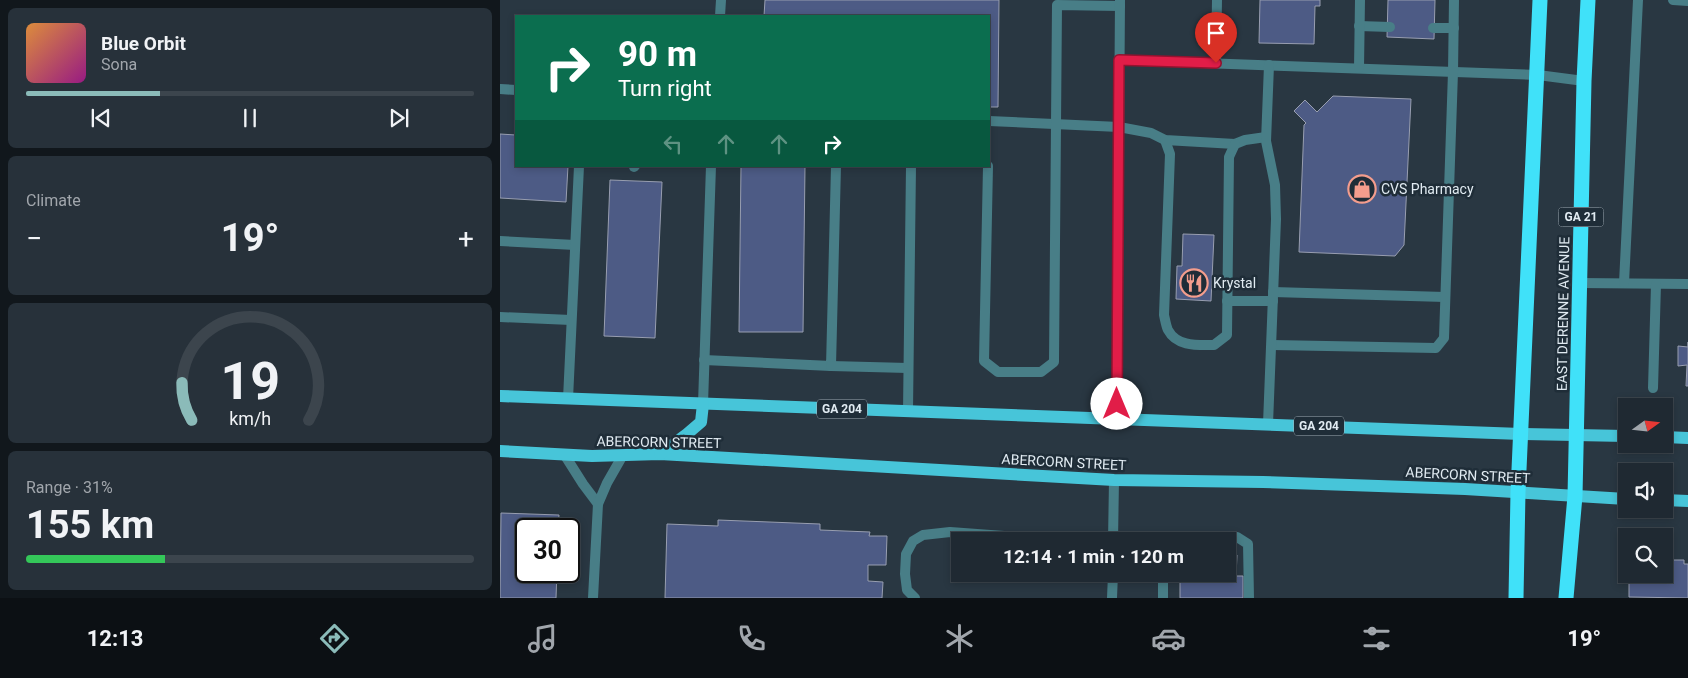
<!DOCTYPE html>
<meta charset="utf-8">
<style>
:root{--surface:#1f2932;--page:#27313a;--text:#f1f3f6;--muted:#a1a6ac;--line:#3c454d;--accent:#8bbbb9}
body{margin:0;font-family:Roboto,sans-serif;background:var(--page);color:var(--text);height:100vh;display:flex;flex-direction:column;font-size:19px;white-space:nowrap}
*{box-sizing:border-box;margin:0}
p{font-size:16px;color:var(--muted)}
.icon{flex:none;width:28px;height:28px;fill:none;stroke:currentColor;stroke-width:2;stroke-linecap:round;stroke-linejoin:round}
.map{position:relative;flex:1;overflow:hidden}
.drawer{display:flex;flex-direction:column;gap:8px;padding:8px;background:#11171c;width:500px}
.drawer>*{flex:none}
.hud{position:absolute;left:15px;top:15px;width:475px;height:152px;border-radius:0px;box-shadow:0 2px 8px #0003,0 0 0 1px var(--line);background:#0b6e4f;color:#fff;overflow:hidden}
.needle{width:32px;rotate:75deg}
.buttons{position:absolute;left:1118px;top:398px;display:grid;gap:10px}
.buttons a{display:grid;place-items:center;width:55px;height:55px;border-radius:0px;background:var(--surface);box-shadow:0 2px 8px #0003,0 0 0 1px var(--line);font-size:25px}
.speed{position:absolute;left:15px;top:518px;display:flex;gap:10px;font-size:25px;font-weight:700;text-align:center}
.speed>*{display:grid;place-content:center;width:65px;height:65px;border-radius:50%;background:var(--surface);box-shadow:0 2px 8px #0003,0 0 0 1px var(--line);line-height:1}
.speed .limit{border:2px solid #111;border-radius:8px;background:#fff;color:#111}
.pin{position:absolute;display:grid;place-items:center;width:42px;height:42px;color:#fff;margin:-51px -21px;border-radius:50% 50% 50% 0;rotate:-45deg;box-shadow:0 0 5px #0007}
.pin .icon{rotate:45deg}
.me{position:absolute;width:55px;margin:-28px;rotate:0deg;stroke-linejoin:round;filter:drop-shadow(0 0 4px #0008)}
.turn{display:flex;align-items:center;gap:18px;height:105px;padding:0 20px;font-size:22px}
.turn .icon{width:65px;height:65px;stroke-width:2.5}
.turn b{display:block;font-size:35px;line-height:42px}
.lanes{display:flex;align-items:center;height:48px;padding:0 20px;background:#0003;justify-content:center;gap:25px;direction:ltr}
.lanes .off{opacity:.35}
.big{font-size:38px;font-weight:700;line-height:1.1}
.drawer .tile{flex:1;display:flex;flex-direction:column;justify-content:center;gap:8px;min-width:0;padding:0 18px;border-radius:8px;background:var(--page)}
.drawer .dial{align-items:center;gap:0}
.dial svg{height:130px;overflow:visible;fill:none;stroke:var(--line);stroke-width:7;stroke-linecap:round;text-anchor:middle}
.dial text{fill:var(--text);stroke:none}
.song{display:flex;align-items:center;gap:15px}
.cover{width:60px;height:60px;border-radius:8px;background:linear-gradient(135deg,hsl(30 70% 55%),hsl(310 70% 35%))}
.played{height:5px;border-radius:2px;background:linear-gradient(90deg,var(--accent) 30%,var(--line) 30%)}
.keys{display:flex;justify-content:space-around;direction:ltr}
.heat{display:flex;justify-content:space-between;align-items:center;font-size:28px;direction:ltr}
.charge{height:8px;border-radius:4px;background:linear-gradient(90deg,#34c759 31%,var(--line) 0)}
.trip{position:absolute;left:451px;top:532px;width:285px;height:50px;border-radius:0px;background:var(--surface);box-shadow:0 2px 8px #0003,0 0 0 1px var(--line);font-weight:700;line-height:50px;text-align:center}
.dock{display:flex;height:80px;justify-content:space-around;align-items:center;background:#0c1014;color:var(--muted)}
.dock .icon{width:35px;height:35px}
.dock .active{color:var(--accent)}
.dock b{font-size:22px;color:var(--text)}
main{display:flex;flex:1;min-height:0}
.map>svg:first-child{display:block}
.building{fill:#4d5b85;stroke:#989eb0}
.lines{fill:none;stroke-linecap:round;stroke-linejoin:round}
.lane{stroke:#487e87;stroke-width:10}
.street{stroke:#487e87;stroke-width:10}
.primary{stroke:#47c5d9;stroke-width:12}
.highway{stroke:#40e1f9;stroke-width:15}
.route-casing{stroke:#92132f;stroke-width:12}
.route{stroke:#e11d48;stroke-width:9}
.labels{text-anchor:middle;dominant-baseline:central;stroke-width:5;stroke-linejoin:round;paint-order:stroke}
.shield{fill:#1f2d38;stroke:#a7b2ba;stroke-width:1}
.shield-label{font-size:12px;font-weight:bold;fill:#e1ebf2}
.poi-label{font-size:14px;fill:#e1ebf2;stroke:#1f2d38;text-anchor:start}
.street-label{font-size:14px;fill:#e1ebf2;stroke:#1f2d38}
</style>
<main>
<section class="drawer">
<div class="tile">
<div class="song"><i class="cover"></i><div><b>Blue Orbit</b><p>Sona</p></div></div>
<div class="played"></div>
<div class="keys"><svg class="icon" aria-label="previous" viewBox="0 0 24 24"><path d="M18 5L8 12l10 7zM5 5v14"/></svg><svg class="icon" aria-label="pause" viewBox="0 0 24 24"><path d="M8 5v14M16 5v14"/></svg><svg class="icon" aria-label="next" viewBox="0 0 24 24"><path d="M6 5l10 7-10 7zM19 5v14"/></svg></div>
</div>
<div class="tile"><p>Climate</p>
<div class="heat"><a>−</a><b class="big">19°</b><a>+</a></div>
</div>
<div class="tile dial"><svg viewBox="0 0 100 80">
<path d="M14 69A42 42 0 1 1 86 69"/>
<path d="M14 69A42 42 0 0 1 8 46" stroke="#8bbbb9"/>
<text x="50" y="56" font-size="32" font-weight="700">19</text>
<text x="50" y="72" font-size="11">km/h</text>
</svg></div>
<div class="tile"><p>Range · 31%</p><b class="big">155 km</b><div class="charge"></div></div>
</section>
<div class="map">
<svg width="1188" height="598" viewBox="0 0 1188 598">
<rect width="100%" height="100%" fill="#293742"/>
<g class="building">
<polygon points="265,0 499,0 498,107 489,107 489,16 264,16"/>
<polygon points="760,0 820,0 820,6 815,6 814,44 759,43"/>
<polygon points="888,0 935,0 934,39 887,37"/>
<polygon points="833,96 911,99 904,245 895,256 799,252 804,125 806,123 794,111 805,100 817,112"/>
<polygon points="0,134 16,135 16,166 68,166 66,202 0,198"/>
<polygon points="241,166 305,166 303,332 239,332"/>
<polygon points="110,180 162,182 155,338 104,336"/>
<polygon points="683,234 714,235 711,301 676,299 677,266 682,266"/>
<polygon points="1188,342 1188,386 1186,386 1187,365 1178,366 1178,346 1188,347"/>
<polygon points="1,513 59,515 58,529 26,529 26,571 57,571 56,598 0,598"/>
<polygon points="218,520 320,524 320,530 370,532 369,536 387,536 386,565 368,565 368,581 383,582 382,598 165,598 167,524 218,526"/>
<polygon points="728,554 737,555 736,576 743,576 743,598 680,598 680,574 728,574"/>
<polygon points="1164,560 1184,560 1184,564 1188,564 1188,598 1129,597 1129,574 1164,574"/>
</g>
<g class="lines">
<g class="lane">
<polyline points="1173,0 1188,1"/>
<polyline points="220,16 221,0"/>
<polyline points="859,26 890,27"/>
<polyline points="933,28 954,28"/>
<polyline points="619,60 1038,75 1084,81"/>
<polyline points="716,63 717,0"/>
<polyline points="859,68 860,0"/>
<polyline points="0,89 16,90"/>
<polyline points="489,121 619,127 651,133 665,140 735,144 745,140 766,137"/>
<path d="M665 140 670 154 664 315C665 319 666 326 668 330 677 347 698 345 714 345L727 335 729 157 735 144"/>
<polyline points="488,166 484,361 498,372 541,372 554,362 557,5 620,6"/>
<polyline points="134,167 135,166"/>
<polyline points="0,241 75,245"/>
<polyline points="1079,283 1188,284"/>
<polyline points="1124,283 1138,0"/>
<polyline points="773,292 945,297"/>
<polyline points="727,301 773,301"/>
<polyline points="0,317 71,320"/>
<polyline points="772,345 936,348 944,338 953,72 954,0"/>
<polyline points="204,360 331,366 336,166"/>
<polyline points="331,366 408,368"/>
<polyline points="1153,388 1156,284"/>
<polyline points="68,399 79,166"/>
<polyline points="203,404 211,166"/>
<polyline points="408,411 411,166"/>
<polyline points="768,424 776,219 775,185 766,141 769,65"/>
<polyline points="64,454 83,484 98,504"/>
<polyline points="93,598 98,504 107,483 123,455"/>
<polyline points="415,598 407,590 405,574 406,554 413,541 423,535 450,532 572,541 613,537 737,537 748,544 749,598"/>
<polyline points="663,598 663,574"/>
</g>
<g class="street">
<polyline points="617,418 620,0"/>
<polyline points="613,541 614,480"/>
<polyline points="612,598 613,574"/>
</g>
<g class="primary">
<polyline points="0,396 1021,434 1126,436"/>
<polyline points="1164,437 1188,438"/>
<polyline points="0,451 92,456 160,454 614,480 763,482 965,489 1126,499"/>
<polyline points="160,454 187,434 201,422 203,404"/>
<polyline points="1164,500 1188,501"/>
</g>
<g class="highway">
<polyline points="1016,598 1018,492 1040,0"/>
<polyline points="1066,598 1075,496 1084,81 1088,0"/>
</g>
</g>
<g class="lines">
<g class="route-casing">
<polyline id="route" points="617,404 619,60 716,63"/>
</g>
<use href="#route" class="route"/>
</g>
<defs>
<g id="shop-ring" transform="scale(1.4375)"><circle r="9.5" fill="#1f2d38" stroke="#f49d8d" stroke-width="1.5"/><path d="M-5-2.5h2.3a2.7 3.5 0 0 1 5.4 0H5L5.5 6h-11ZM-1.5-2.5h3a1.5 2.3 0 0 0-3 0Z" fill="#f49d8d"/></g>
<g id="restaurant-ring" transform="scale(1.4375)"><circle r="9.5" fill="#1f2d38" stroke="#f49d8d" stroke-width="1.5"/><path d="M-5-6h1v4h1v-4h1v4h1v-4h1v5L-1.5 .5V6h-2V.5L-5-1ZM5-6V6H3V1.5H1.5Q1.5-4 5-6Z" fill="#f49d8d"/></g>
</defs>
<g fill-rule="evenodd">
<use href="#shop-ring" x="862" y="189"/>
<use href="#restaurant-ring" x="694" y="283"/>
</g>
<g class="labels">
<g class="shield">
<rect x="1058.5" y="207.5" width="45" height="19" rx="4"/>
<rect x="317" y="399.5" width="50" height="19" rx="4"/>
<rect x="794" y="416.5" width="50" height="19" rx="4"/>
</g>
<g class="shield-label">
<text x="1081" y="217">GA 21</text>
<text x="342" y="409">GA 204</text>
<text x="819" y="426">GA 204</text>
</g>
<g class="poi-label">
<text x="881" y="189">CVS Pharmacy</text>
<text x="713" y="283">Krystal</text>
</g>
<g class="street-label">
<text transform="translate(1063 314) rotate(-89)">EAST DERENNE AVENUE</text>
<text transform="translate(159 442) rotate(1)">ABERCORN STREET</text>
<text transform="translate(564 462) rotate(3)">ABERCORN STREET</text>
<text transform="translate(968 475) rotate(3)">ABERCORN STREET</text>
</g>
</g>
</svg>
<div class="buttons">
<a><svg class="needle" viewBox="-14 -14 28 28"><path d="M0-13l5 13h-10z" fill="#e53935"/><path d="M0 13l5-13h-10z" fill="#a1a6ac"/></svg></a>
<a><svg class="icon" aria-label="sound" viewBox="0 0 24 24"><path d="M4 9h4l5-4v14l-5-4H4zM17 9q2 3 0 6"/></svg></a>
<a><svg class="icon" aria-label="search" viewBox="0 0 24 24"><circle cx="10" cy="10" r="6"/><path d="M15 15l6 6"/></svg></a>
</div>
<div class="speed"><div class="limit">30</div></div>
<div class="pin" style="left:716px;top:63px;background:#d93025"><svg class="icon" aria-label="arrive" viewBox="0 0 24 24"><path d="M6 21V4h12l-3 4 3 4H6"/></svg></div>
<svg class="me" style="left:617px;top:404px" viewBox="-20 -20 40 40"><circle r="19" fill="#fff"/><path d="M0-13L10 11 0 6-10 11z" fill="#e11d48"/></svg>
<div class="trip">12:14 · 1 min · 120 m</div>
<div class="hud">
<div class="turn"><svg class="icon" aria-label="right" viewBox="0 0 24 24"><path d="M7 20v-9h11M14 6l5 5-5 5"/></svg><div><b>90 m</b>Turn right</div></div>
<div class="lanes"><svg class="icon off" aria-label="left" viewBox="0 0 24 24"><path d="M17 20v-9H6M10 6l-5 5 5 5"/></svg><svg class="icon off" aria-label="ahead" viewBox="0 0 24 24"><path d="M12 20V5M6 11l6-6 6 6"/></svg><svg class="icon off" aria-label="ahead" viewBox="0 0 24 24"><path d="M12 20V5M6 11l6-6 6 6"/></svg><svg class="icon" aria-label="right" viewBox="0 0 24 24"><path d="M7 20v-9h11M14 6l5 5-5 5"/></svg></div>
</div>
</div>
</main>
<nav class="dock">
<b>12:13</b>
<svg class="icon active" aria-label="directions" viewBox="0 0 24 24"><path d="M12 3l9 9-9 9-9-9zM9 14v-3h6M13 9l2 2-2 2"/></svg>
<svg class="icon" aria-label="music" viewBox="0 0 24 24"><path d="M9 18V5l10-2v13"/><circle cx="6" cy="18" r="3"/><circle cx="16" cy="16" r="3"/></svg>
<svg class="icon" aria-label="phone" viewBox="0 0 24 24"><path d="M5 4h4l2 5-3 2q2 4 5 5l2-3 5 2v4C11 20 4 13 5 4z"/></svg>
<svg class="icon" aria-label="climate" viewBox="0 0 24 24"><path d="M12 3v18M4 7l16 10M4 17L20 7"/></svg>
<svg class="icon" aria-label="car" viewBox="0 0 24 24"><path d="M5 17H2v-5l4-1 3-4h7l3 4 3 1v5h-3M9 17h6M6 11h13"/><circle cx="7" cy="17" r="2"/><circle cx="17" cy="17" r="2"/></svg>
<svg class="icon" aria-label="filters" viewBox="0 0 24 24"><path d="M4 7h16M4 17h16"/><circle cx="9" cy="7" r="2"/><circle cx="15" cy="17" r="2"/></svg>
<b>19°</b>
</nav>
